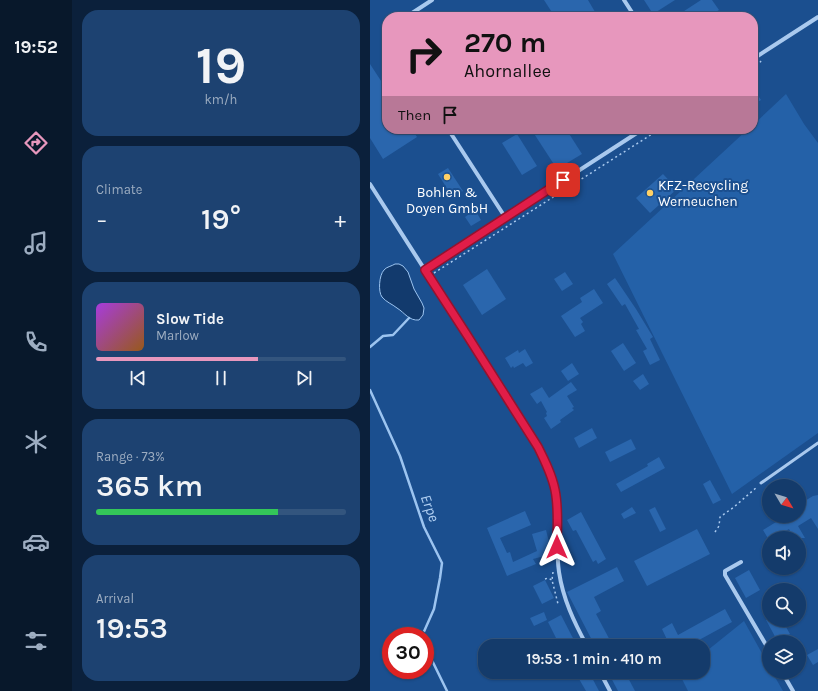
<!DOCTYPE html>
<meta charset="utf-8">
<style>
:root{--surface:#143b6b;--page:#1d4271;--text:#f1f3f6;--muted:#9dadc1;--line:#33557e;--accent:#e797bd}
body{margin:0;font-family:Karla,sans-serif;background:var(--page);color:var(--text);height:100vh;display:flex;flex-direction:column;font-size:15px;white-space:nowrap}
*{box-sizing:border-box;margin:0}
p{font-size:13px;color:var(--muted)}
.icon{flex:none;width:22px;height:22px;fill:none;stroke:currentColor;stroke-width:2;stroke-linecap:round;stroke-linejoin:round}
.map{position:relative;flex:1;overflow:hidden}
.details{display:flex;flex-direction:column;gap:10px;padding:10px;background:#0b203b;width:298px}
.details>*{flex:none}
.hud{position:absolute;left:12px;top:12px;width:376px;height:122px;border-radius:16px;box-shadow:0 1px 3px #0004,0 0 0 1px var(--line);background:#e797bd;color:#111;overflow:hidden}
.needle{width:26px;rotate:128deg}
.fabs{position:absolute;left:392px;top:479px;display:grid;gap:8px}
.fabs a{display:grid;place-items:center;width:44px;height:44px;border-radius:50%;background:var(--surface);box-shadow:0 1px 3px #0004,0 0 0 1px var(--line);font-size:20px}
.speed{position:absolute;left:12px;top:627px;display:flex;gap:8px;font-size:20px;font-weight:700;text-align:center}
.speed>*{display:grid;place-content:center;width:52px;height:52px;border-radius:50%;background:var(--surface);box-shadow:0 1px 3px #0004,0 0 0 1px var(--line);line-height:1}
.speed .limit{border:6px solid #d22;background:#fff;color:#111}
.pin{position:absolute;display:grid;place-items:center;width:34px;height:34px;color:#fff;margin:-17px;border-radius:8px;box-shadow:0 2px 6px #0006}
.me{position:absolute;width:44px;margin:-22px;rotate:0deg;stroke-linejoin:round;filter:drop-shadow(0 0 3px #0008)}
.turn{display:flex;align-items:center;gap:14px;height:84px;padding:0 16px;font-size:18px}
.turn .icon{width:52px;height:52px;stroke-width:2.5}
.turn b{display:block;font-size:28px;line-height:34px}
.then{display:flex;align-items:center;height:38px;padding:0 16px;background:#0003;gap:8px;font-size:15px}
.big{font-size:30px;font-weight:600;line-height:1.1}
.details .widget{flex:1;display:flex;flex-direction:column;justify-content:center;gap:6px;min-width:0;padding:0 14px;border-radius:16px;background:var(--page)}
.details .dial{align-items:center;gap:0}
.dial b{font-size:52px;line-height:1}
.song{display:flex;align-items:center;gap:12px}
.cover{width:48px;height:48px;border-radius:6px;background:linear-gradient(135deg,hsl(280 70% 55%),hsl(30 70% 35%))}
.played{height:4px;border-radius:2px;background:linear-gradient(90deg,var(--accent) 65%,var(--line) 65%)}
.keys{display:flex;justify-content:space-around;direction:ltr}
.heat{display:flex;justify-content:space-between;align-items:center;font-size:22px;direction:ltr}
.charge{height:6px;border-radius:3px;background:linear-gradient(90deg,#34c759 73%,var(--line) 0)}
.trip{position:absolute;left:108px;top:639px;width:232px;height:40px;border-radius:16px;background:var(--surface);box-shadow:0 1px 3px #0004,0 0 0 1px var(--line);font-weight:600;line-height:40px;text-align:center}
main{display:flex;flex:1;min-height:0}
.dock{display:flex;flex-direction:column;width:72px;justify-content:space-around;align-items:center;background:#08182b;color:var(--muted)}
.dock .icon{width:28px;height:28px}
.dock .selected{color:var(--accent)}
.dock b{font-size:18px;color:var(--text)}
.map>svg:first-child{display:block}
.green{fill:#2461a8}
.water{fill:#123a6d;stroke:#9cc4f0}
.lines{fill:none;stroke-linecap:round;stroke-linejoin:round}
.stream{stroke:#9cc4f0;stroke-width:2.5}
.building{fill:#2a66ad}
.path{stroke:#a9c9ee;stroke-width:1.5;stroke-dasharray:2 3;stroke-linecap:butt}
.lane{stroke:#a9c9ee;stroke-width:3}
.street{stroke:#a9c9ee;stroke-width:4}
.route-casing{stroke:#92132f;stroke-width:10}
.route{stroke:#e11d48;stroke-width:7}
.poi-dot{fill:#ffd166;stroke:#1b4f8f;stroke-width:1.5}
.labels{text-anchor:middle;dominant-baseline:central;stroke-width:4;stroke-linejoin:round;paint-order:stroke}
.poi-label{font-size:14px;fill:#fff;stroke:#1b4f8f;text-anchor:start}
.water-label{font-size:15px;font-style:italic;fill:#b5d3f5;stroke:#1b4f8f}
</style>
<main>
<nav class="dock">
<b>19:52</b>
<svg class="icon selected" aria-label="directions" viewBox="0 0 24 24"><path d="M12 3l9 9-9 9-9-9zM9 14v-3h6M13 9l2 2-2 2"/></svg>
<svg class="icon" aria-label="music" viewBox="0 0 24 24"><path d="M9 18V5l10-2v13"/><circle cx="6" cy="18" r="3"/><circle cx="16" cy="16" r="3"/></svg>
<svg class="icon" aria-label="phone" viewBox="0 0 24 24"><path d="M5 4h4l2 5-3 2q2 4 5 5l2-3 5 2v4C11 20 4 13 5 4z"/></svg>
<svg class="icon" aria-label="climate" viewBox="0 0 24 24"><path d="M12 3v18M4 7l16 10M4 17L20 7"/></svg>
<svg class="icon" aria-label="car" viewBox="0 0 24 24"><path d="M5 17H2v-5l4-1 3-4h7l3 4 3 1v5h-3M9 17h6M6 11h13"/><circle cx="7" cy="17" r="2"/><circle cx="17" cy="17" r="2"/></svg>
<svg class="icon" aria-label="filters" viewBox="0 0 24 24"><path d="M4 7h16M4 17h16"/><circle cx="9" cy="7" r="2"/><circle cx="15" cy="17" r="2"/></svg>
</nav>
<section class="details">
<div class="widget dial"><b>19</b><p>km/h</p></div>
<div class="widget"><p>Climate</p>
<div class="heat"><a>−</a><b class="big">19°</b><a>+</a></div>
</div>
<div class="widget">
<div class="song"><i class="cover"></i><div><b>Slow Tide</b><p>Marlow</p></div></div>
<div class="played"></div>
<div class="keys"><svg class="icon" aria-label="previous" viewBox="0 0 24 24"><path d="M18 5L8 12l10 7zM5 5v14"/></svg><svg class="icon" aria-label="pause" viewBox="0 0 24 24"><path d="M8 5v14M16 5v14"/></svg><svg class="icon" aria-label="next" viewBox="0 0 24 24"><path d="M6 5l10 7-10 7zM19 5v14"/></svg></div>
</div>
<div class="widget"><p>Range · 73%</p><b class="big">365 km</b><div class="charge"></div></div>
<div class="widget"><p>Arrival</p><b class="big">19:53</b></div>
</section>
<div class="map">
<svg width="448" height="691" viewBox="0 0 448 691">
<rect width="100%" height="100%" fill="#1b4f8f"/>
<g class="green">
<polygon points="416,94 434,124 448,143 448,433 362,494 243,254 378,129 383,129 383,125"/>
<polygon points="374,621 399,666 399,672 402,672 413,691 318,691 309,673 311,672 333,672 333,654"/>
</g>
<path class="water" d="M25 264H29L33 266 38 272 44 289 52 303 54 308 53 315 49 320C39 321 35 313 27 308 22 304 16 302 12 297 8 292 9 275 14 270 16 267 22 266 25 264Z"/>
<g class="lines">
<g class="stream">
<polyline points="0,347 13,336 23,335 39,318"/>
<polyline points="0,390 30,456 54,527 72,563 70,578 64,609 52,636"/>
<polyline points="55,646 77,691"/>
</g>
</g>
<g class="building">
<polygon points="174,0 218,0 228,17 185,17"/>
<polygon points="274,0 305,0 283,14"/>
<polygon points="331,0 342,0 349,10 337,17 305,17"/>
<polygon points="0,64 17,90 17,129 42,129 47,137 13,159 0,138"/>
<polygon points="383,88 391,100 383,105"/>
<polygon points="161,129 196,129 212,154 187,169"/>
<polygon points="147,134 167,166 152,175 132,143"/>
<polygon points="78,168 93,191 83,198 68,174"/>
<polygon points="293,174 307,189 280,213 266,198"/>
<polygon points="105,210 111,220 101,226 95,217"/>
<polygon points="117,269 136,299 112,315 93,285"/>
<polygon points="195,272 203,284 192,291 184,279"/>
<polygon points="245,278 266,309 283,337 280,339 290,360 280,365 273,351 277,349 266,330 269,329 255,304 252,306 237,284"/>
<polygon points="224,289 233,303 210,318 213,322 211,324 215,331 205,337 191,316 212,302 210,298"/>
<polygon points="253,343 266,363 254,371 241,351"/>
<polygon points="155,349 163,363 156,367 153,363 144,368 143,366 141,368 135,358 148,350 149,353"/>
<polygon points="202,363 209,374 198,381 191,371"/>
<polygon points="273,374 279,384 270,390 263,381"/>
<polygon points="201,382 207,390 197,396 204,407 202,408 204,410 190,420 191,422 181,429 174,418 177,416 176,413 177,412 171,401 167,404 160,394 172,387 179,398"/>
<polygon points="222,428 227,438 209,448 204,438"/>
<polygon points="261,439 266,449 240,462 235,452"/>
<polygon points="289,457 295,468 251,492 246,484 278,466 277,464"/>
<polygon points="340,480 351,500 343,504 333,484"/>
<polygon points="448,495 448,529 441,518 428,526 435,538 424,538 419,529 405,537 399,538 399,540 393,530 416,516 429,516 429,508 435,505 433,502 443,496"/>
<polygon points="262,507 266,513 254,519 251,514"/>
<polygon points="285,507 296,529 290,532 279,510"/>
<polygon points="155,511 161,525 130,538 137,553 140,552 143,562 167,551 162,534 176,530 182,554 163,559 166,564 137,576 117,528"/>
<polygon points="211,512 236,559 228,564 226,560 223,562 206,530 203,531 197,520"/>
<polygon points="327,529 340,554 277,586 264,561"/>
<polygon points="247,567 254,581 224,597 231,611 226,614 243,646 225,646 197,592"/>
<polygon points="379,570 390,590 376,598 365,578"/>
<polygon points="175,580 184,598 172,604 163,586"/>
<polygon points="355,609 362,622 318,646 300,646 292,629 302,623 308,635"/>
<polygon points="174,612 177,620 164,626 160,618"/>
<polygon points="191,615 207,646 190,646 178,622"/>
<polygon points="396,620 412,620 420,634 417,636 420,642 408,642"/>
<polygon points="448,649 448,662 443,665 437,655"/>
<polygon points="205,672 219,672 229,691 216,691"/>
<polygon points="238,672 255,672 265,691 248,691"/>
</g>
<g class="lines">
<g class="path">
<polyline points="383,69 387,67 391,61"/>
<polyline points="64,273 290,129"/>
<polyline points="345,532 349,526 350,517 364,507 387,487"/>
<polyline points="183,572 182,580 188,604"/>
<polyline points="175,579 178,578 182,580"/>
</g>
<polyline class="lane" points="391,483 448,443"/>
<g class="street">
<polyline points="254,0 265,17"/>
<polyline points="36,17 62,0"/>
<polyline points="383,59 448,17"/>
<polyline points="78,129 135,217"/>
<path d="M0 184 168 447C175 461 183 476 186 492 190 518 185 545 189 572 193 599 204 622 217 646"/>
<polyline points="55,270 273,129"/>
<polyline points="371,562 355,571 355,575 399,650"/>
<polyline points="230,672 240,691"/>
<polyline points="412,672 423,691"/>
</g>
</g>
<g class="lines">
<g class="route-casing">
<path id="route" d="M187 547C187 528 189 509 185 490 182 475 175 461 168 447L97 335 55 270 193 180"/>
</g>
<use href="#route" class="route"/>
</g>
<g class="poi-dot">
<circle cx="77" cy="177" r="4"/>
<circle cx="280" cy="193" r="4"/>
</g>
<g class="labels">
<g class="poi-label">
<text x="288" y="185">KFZ-Recycling<tspan x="288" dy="16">Werneuchen</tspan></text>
<text x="77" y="192" text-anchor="middle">Bohlen &amp;<tspan x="77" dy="16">Doyen GmbH</tspan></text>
</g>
<g class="water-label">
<text transform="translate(60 508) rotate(70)">Erpe</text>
</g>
</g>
</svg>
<div class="fabs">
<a><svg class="needle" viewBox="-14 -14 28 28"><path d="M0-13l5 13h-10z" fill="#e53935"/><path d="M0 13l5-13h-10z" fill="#9dadc1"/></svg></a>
<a><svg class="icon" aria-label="sound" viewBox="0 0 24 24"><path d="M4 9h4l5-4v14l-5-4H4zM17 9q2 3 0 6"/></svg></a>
<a><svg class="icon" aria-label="search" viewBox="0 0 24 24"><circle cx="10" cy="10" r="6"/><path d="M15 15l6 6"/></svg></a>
<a><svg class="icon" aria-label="layers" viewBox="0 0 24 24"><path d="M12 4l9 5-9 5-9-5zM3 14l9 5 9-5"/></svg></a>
</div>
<div class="speed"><div class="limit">30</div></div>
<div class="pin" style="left:193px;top:180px;background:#d93025"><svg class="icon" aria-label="arrive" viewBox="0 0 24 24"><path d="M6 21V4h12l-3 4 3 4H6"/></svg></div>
<svg class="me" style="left:187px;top:547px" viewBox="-20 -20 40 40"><path d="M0-17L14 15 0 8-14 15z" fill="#e11d48" stroke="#fff" stroke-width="4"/></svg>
<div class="trip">19:53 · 1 min · 410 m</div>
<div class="hud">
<div class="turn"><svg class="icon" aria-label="right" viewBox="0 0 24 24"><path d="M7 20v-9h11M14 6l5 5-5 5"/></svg><div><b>270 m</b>Ahornallee</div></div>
<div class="then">Then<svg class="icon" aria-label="arrive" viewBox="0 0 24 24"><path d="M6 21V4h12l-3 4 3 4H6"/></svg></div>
</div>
</div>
</main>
